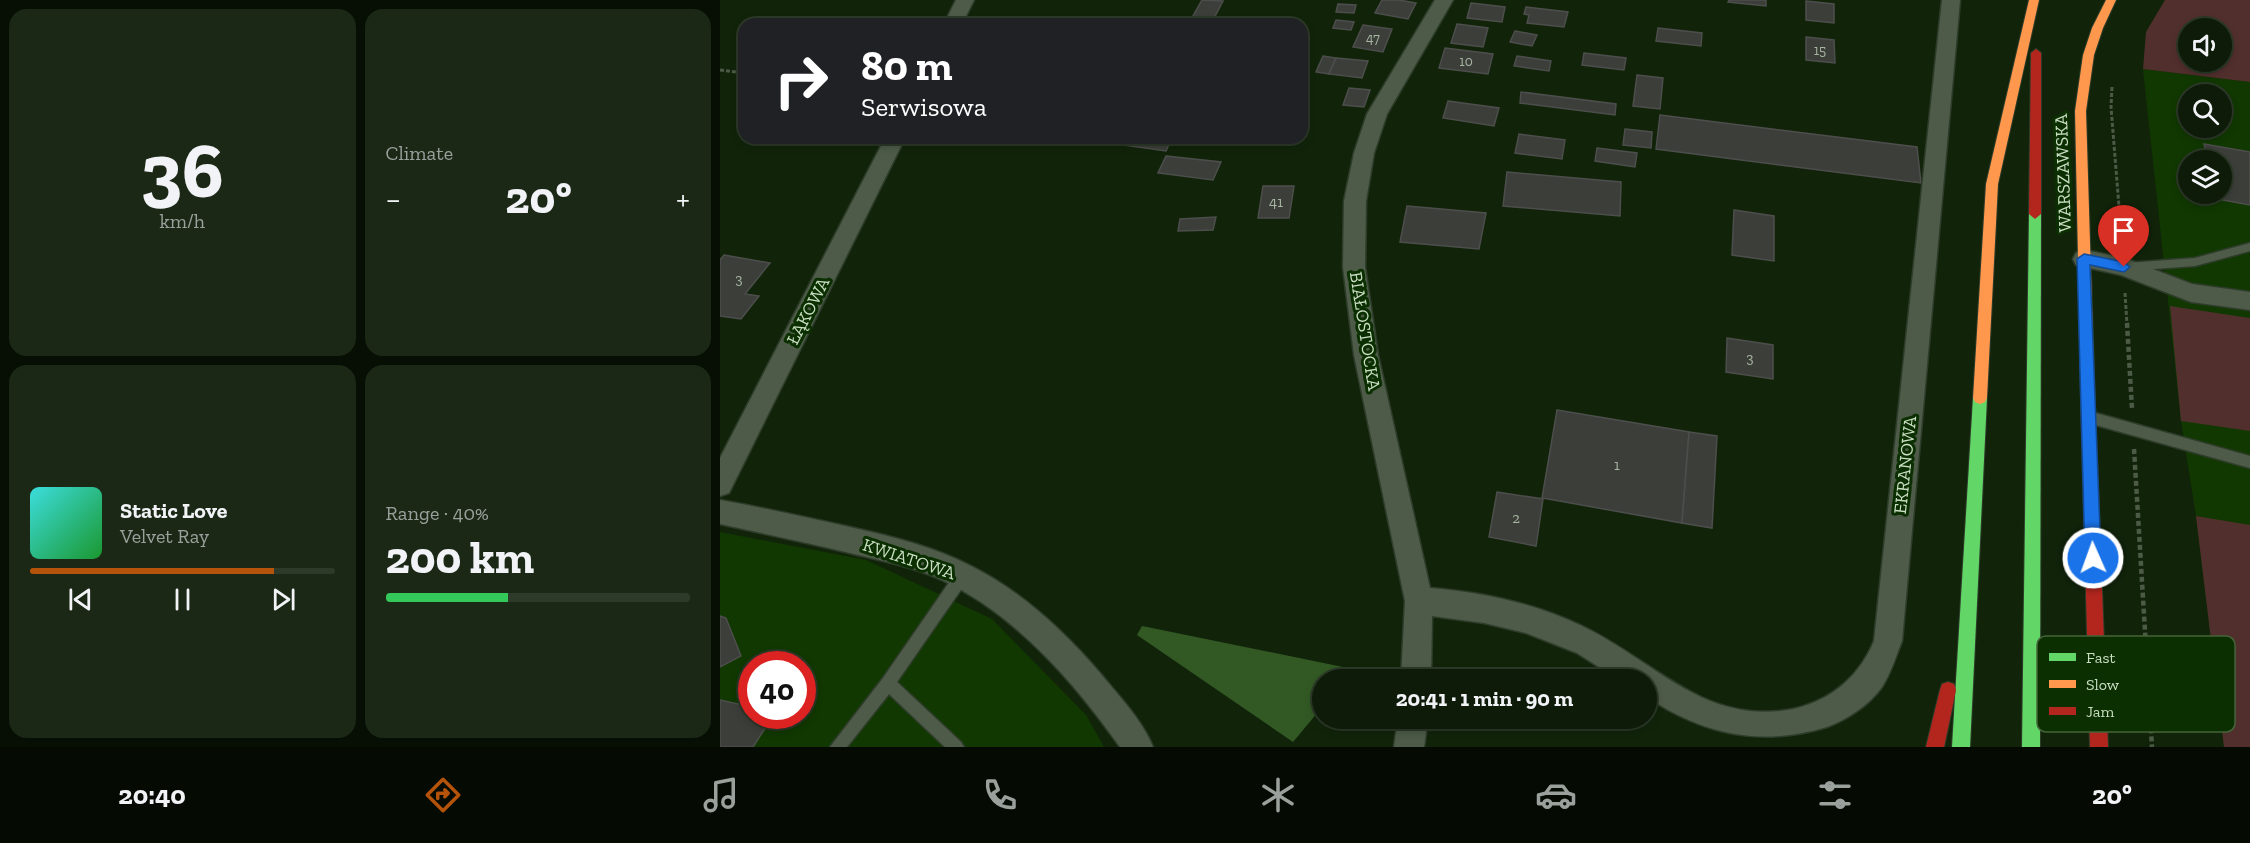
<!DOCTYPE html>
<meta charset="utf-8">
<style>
:root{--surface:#0d1b08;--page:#1b2816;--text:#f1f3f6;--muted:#9aa19c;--line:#2d3929;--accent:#b45309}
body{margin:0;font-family:"Zilla Slab",serif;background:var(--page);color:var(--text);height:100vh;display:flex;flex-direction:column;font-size:22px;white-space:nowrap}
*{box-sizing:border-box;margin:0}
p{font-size:20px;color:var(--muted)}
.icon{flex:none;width:33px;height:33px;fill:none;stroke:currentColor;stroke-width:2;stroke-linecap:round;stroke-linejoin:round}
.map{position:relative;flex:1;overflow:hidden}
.drawer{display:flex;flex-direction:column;gap:9px;padding:9px;background:#070f04;width:720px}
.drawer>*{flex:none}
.guide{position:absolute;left:18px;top:18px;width:570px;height:126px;border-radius:18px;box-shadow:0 3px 9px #0003,0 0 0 2px var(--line);background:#202124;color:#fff;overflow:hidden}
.controls{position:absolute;left:1458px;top:18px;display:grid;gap:12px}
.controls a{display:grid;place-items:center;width:54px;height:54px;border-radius:50%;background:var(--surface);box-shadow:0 3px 9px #0003,0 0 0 2px var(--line);font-size:30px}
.speed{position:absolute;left:18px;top:651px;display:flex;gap:12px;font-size:30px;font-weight:700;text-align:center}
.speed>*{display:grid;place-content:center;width:78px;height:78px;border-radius:50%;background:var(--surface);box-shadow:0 3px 9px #0003,0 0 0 2px var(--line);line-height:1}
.speed .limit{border:9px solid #d22;background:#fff;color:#111}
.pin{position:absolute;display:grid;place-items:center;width:51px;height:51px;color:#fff;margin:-62px -26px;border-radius:50% 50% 50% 0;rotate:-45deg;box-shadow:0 0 6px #0007}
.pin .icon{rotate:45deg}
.me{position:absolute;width:66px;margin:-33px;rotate:358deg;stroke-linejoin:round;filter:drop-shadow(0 0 4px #0008)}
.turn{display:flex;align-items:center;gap:21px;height:126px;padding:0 24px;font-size:27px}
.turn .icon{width:78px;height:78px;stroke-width:2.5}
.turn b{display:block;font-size:42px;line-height:51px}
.big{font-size:45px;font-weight:800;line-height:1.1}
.drawer .card{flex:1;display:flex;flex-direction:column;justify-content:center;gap:9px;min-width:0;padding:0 21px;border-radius:18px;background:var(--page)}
.drawer .dial{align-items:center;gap:0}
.dial b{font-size:78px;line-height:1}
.song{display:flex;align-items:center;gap:18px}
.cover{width:72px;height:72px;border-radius:9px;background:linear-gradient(135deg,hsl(180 70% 55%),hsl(130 70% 35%))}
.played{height:6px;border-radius:3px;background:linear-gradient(90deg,var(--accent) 80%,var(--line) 80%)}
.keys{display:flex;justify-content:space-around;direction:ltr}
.heat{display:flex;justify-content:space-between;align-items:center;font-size:33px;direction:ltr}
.charge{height:9px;border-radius:4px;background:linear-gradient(90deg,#34c759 40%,var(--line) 0)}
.drawer .tiles{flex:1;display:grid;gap:9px;grid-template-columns:repeat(2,1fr)}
.trip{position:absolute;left:592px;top:669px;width:345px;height:60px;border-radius:30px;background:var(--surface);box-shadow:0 3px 9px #0003,0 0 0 2px var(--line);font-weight:800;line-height:60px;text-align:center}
.dock{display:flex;height:96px;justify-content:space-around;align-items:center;background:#050b03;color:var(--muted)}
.dock .icon{width:42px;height:42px}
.dock .on{color:var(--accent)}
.dock b{font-size:27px;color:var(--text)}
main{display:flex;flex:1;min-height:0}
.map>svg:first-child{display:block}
.built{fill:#113801;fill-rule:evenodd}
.green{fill:#512f2d;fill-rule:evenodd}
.water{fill:#325924}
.building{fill:#3c3e3a;stroke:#4d4e4c;stroke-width:1.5}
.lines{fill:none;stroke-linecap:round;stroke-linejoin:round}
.lane-casing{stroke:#2e3c2a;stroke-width:3}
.street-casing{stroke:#2e3c2a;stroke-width:3}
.fast-casing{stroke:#2e3c2a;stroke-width:2}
.slow-casing{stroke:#2e3c2a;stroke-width:2}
.jam-casing{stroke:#2e3c2a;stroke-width:2}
.path-far1{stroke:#4c5a46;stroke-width:3;stroke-dasharray:4 2;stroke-linecap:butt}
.path{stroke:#4c5a46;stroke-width:4.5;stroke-dasharray:5 3;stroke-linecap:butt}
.lane{fill:#4d5b48;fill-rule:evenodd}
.street{fill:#4d5b48;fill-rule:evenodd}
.fast{fill:#63d668;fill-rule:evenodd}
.slow{fill:#ff974d;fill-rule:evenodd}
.jam{fill:#b3261e;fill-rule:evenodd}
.route{fill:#1a73e8;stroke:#114b97;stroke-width:1.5}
.labels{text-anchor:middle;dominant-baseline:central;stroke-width:6;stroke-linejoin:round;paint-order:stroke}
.far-number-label{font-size:14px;fill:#a6b6a1}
.number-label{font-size:15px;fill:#a6b6a1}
.street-label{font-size:18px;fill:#c9dec3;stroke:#0b2f00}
.key{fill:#0b2f00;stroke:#44643a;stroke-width:1.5}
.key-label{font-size:16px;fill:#c9dec3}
</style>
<main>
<section class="drawer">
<div class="tiles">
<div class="card dial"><b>36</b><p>km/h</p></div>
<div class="card"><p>Climate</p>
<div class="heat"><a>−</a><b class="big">20°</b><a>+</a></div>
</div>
<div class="card">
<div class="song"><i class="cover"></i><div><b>Static Love</b><p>Velvet Ray</p></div></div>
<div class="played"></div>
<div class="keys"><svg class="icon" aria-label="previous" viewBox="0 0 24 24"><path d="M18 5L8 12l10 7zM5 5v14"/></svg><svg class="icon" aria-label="pause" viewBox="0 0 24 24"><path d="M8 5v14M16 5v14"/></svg><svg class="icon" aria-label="next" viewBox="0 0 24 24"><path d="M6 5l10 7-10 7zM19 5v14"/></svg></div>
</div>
<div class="card"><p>Range · 40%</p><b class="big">200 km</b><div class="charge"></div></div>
</div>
</section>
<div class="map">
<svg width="1530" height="747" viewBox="0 0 1530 747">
<rect width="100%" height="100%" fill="#11240a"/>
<g class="built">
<path d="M1423 69 1530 82V747H1504L1476 516 1461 421ZM1468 94H1502V128H1468ZM1468 160H1502V194H1468Z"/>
<path d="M0 532 146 560 272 619 366 715 384 747H0ZM32 664H82V716H32Z"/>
</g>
<g class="green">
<path d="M1445 0H1530V82L1423 69 1426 32ZM1468 28H1502V62H1468Z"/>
<polygon points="1450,306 1530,318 1530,431 1461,421"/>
<polygon points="1476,516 1530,525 1530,747 1504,747"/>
</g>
<polygon class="water" points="422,626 623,667 617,679 603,680 603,706 573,742 417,635"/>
<g class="building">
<polygon points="482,0 503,1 491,24 469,23"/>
<polygon points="662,0 679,0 696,3 688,19 655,13"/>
<polygon points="1009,0 1046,0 1046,6 1008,2"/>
<polygon points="1086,1 1114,4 1114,23 1086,20"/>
<polygon points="751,3 785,7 782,22 747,18"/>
<polygon points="618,4 636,5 634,13 616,12"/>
<polygon points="806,7 848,12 844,27 807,23 809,15 804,14"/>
<polygon points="616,20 634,22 631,30 613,28"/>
<polygon points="737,24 768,28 763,47 731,43"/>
<polygon points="643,25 672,29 663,52 633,47"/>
<polygon points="938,28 982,33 981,46 936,41"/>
<polygon points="795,31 817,35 812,46 790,42"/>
<polygon points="1086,37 1114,40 1115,63 1086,60"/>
<polygon points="725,48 773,54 768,74 719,68"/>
<polygon points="864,53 906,58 904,70 862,65"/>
<polygon points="603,56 616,58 609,74 596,72"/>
<polygon points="797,56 831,61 829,71 794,66"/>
<polygon points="616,58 648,61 642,78 609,74"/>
<polygon points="917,75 943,78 940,109 913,106"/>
<polygon points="629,88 650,90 644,107 623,105"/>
<polygon points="801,92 896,104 895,115 800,103"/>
<polygon points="728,101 779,108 774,126 723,118"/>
<polygon points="940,115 1197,147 1201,183 936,149"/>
<polygon points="905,129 932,132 931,148 903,145"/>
<polygon points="799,134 845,140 842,159 795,153"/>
<polygon points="385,138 452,138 446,151 382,142"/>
<polygon points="1484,144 1530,152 1530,205 1498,199 1497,194 1502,194 1502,160 1488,160"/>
<polygon points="877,148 917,153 915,167 875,161"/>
<polygon points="446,156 501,162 493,180 438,173"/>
<polygon points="787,172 901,182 900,216 783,206"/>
<polygon points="543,186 574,186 569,218 538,218"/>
<polygon points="687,206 766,213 759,249 680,242"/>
<polygon points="1014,210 1054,216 1054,261 1012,255"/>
<polygon points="496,217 493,230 458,231 460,219"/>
<polygon points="4,255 50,263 25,294 39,296 21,319 0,316 0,260"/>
<polygon points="1007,338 1053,345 1053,379 1006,372"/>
<polygon points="837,410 969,432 962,523 822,498"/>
<polygon points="969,432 997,436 992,528 962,523"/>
<polygon points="777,492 823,499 816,546 769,537"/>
<polygon points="0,616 6,618 21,656 0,667"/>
<polygon points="0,700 32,707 32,716 53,716 33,747 0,747"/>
</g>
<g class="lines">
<g class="lane-casing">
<g id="lane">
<polygon points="1530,243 1530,251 1475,266 1407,271 1401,267 1407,263 1475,258"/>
<polygon points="1372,412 1530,456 1530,468 1372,424 1368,422 1366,418 1368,414"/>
<polygon points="242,569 247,571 249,576 247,581 177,682 241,742 244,747 225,747 169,694 127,747 110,747 163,678 237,571"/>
</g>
</g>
<g class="street-casing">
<g id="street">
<polygon points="236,0 254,0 242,24 224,24"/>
<path d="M715 0H733L667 114 654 153 646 201 645 267 658 355 710 588C761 592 813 603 860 625 903 645 939 677 981 697 1047 728 1125 711 1154 641L1222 0H1240L1182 641C1176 656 1171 673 1162 687 1149 705 1128 719 1107 727 1041 747 984 735 927 697V680H899L857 653 806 633 764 623 712 616 711 680H681L685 601 634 355 623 267 624 201 634 153 647 114Z"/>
<polygon points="165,138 185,138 9,493 0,496 0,458"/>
<polygon points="1364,250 1404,258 1472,284 1530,292 1530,310 1471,302 1401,275 1356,265 1353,259 1356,253"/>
<path d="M0 500C45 508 89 518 134 528 174 537 214 547 251 566 301 591 344 631 380 673 399 696 422 720 433 747H400C353 681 296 615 222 580 194 567 163 561 134 554 89 543 45 534 0 524Z"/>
<polygon points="678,718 708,718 704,747 674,747"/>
</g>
</g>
<g class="fast-casing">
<g id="fast">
<polygon points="1315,209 1321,214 1320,747 1302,747 1309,214"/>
<polygon points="1260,392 1265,394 1267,398 1250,747 1232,747 1253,398 1255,394"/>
</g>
</g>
<g class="slow-casing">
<g id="slow">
<polygon points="1309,0 1319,0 1278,184 1267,398 1265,402 1260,404 1255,402 1253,398 1266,184"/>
<polygon points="1386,0 1396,0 1383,28 1374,55 1366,111 1375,405 1373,409 1368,411 1363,409 1361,405 1355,111 1363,55 1372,28"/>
</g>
</g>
<g class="jam-casing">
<g id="jam">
<polygon points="1316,49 1321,53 1321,214 1315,219 1309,214 1311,53"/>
<polygon points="1368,399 1373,401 1375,405 1388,747 1370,747 1361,405 1363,401"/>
<polygon points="1228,682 1234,684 1236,690 1224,747 1206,747 1220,690 1222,684"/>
</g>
</g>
<g class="path-far1">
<polyline points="0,70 24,73"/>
<polyline points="1392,87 1391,107 1402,244"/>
<polyline points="1405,293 1407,325"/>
</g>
<g class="path">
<polyline points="1407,323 1412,409"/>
<polyline points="1414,449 1432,747"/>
</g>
<use href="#lane" class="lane"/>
<use href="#street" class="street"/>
<use href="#fast" class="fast"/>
<use href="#slow" class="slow"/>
<use href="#jam" class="jam"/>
</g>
<polygon class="route" points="1364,254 1404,262 1410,267 1404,272 1370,265 1381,558 1378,564 1373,566 1367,564 1365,558 1357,259"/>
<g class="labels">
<g class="far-number-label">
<text x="653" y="38">47</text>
<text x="1100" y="50">15</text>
<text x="746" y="61">10</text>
</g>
<g class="number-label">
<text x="556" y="202">41</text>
<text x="19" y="279">3</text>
<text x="1030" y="358">3</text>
<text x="897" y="465">1</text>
<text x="796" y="518">2</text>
</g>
<g class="street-label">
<text transform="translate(1343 173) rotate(-92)">WARSZAWSKA</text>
<text transform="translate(88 311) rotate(-63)">ŁĄKOWA</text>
<text transform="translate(645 331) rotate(81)">BIAŁOSTOCKA</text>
<text transform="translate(1185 465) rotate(-84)">EKRANOWA</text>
<text transform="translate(189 559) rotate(18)">KWIATOWA</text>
</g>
</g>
<rect x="1317" y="636" width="198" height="96" rx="9" class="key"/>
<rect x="1329" y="653" width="27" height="8" fill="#63d668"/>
<rect x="1329" y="680" width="27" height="8" fill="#ff974d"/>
<rect x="1329" y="707" width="27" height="8" fill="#b3261e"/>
<g class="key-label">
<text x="1366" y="663">Fast</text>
<text x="1366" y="690">Slow</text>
<text x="1366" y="717">Jam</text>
</g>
</svg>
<div class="controls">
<a><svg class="icon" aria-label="sound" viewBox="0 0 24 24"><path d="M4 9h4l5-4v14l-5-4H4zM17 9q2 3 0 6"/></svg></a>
<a><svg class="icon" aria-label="search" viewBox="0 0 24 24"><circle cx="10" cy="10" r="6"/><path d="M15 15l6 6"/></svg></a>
<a><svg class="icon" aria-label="layers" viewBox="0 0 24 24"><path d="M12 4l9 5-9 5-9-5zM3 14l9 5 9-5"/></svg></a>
</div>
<div class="speed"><div class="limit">40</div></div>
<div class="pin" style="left:1404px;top:267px;background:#d93025"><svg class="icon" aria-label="arrive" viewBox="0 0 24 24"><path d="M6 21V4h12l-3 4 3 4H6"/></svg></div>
<svg class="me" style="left:1373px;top:558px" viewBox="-20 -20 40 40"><circle r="17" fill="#1a73e8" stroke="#fff" stroke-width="3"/><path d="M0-11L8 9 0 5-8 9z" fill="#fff"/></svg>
<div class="trip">20:41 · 1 min · 90 m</div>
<div class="guide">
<div class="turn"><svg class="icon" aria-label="right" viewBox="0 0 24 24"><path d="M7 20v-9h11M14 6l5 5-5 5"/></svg><div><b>80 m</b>Serwisowa</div></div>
</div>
</div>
</main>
<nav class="dock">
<b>20:40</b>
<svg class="icon on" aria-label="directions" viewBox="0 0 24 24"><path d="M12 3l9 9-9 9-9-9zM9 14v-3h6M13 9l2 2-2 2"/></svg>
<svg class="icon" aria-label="music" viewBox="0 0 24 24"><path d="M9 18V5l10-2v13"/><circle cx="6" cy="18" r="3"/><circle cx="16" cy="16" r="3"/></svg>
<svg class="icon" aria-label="phone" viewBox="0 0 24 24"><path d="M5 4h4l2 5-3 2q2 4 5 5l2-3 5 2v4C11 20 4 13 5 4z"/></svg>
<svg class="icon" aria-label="climate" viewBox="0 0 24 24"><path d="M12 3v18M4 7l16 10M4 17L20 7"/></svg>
<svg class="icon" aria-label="car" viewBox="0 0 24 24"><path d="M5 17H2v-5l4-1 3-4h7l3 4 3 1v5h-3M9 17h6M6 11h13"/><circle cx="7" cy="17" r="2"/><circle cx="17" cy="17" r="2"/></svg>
<svg class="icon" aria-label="filters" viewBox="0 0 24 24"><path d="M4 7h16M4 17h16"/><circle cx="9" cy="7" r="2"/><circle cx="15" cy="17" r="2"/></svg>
<b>20°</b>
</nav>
